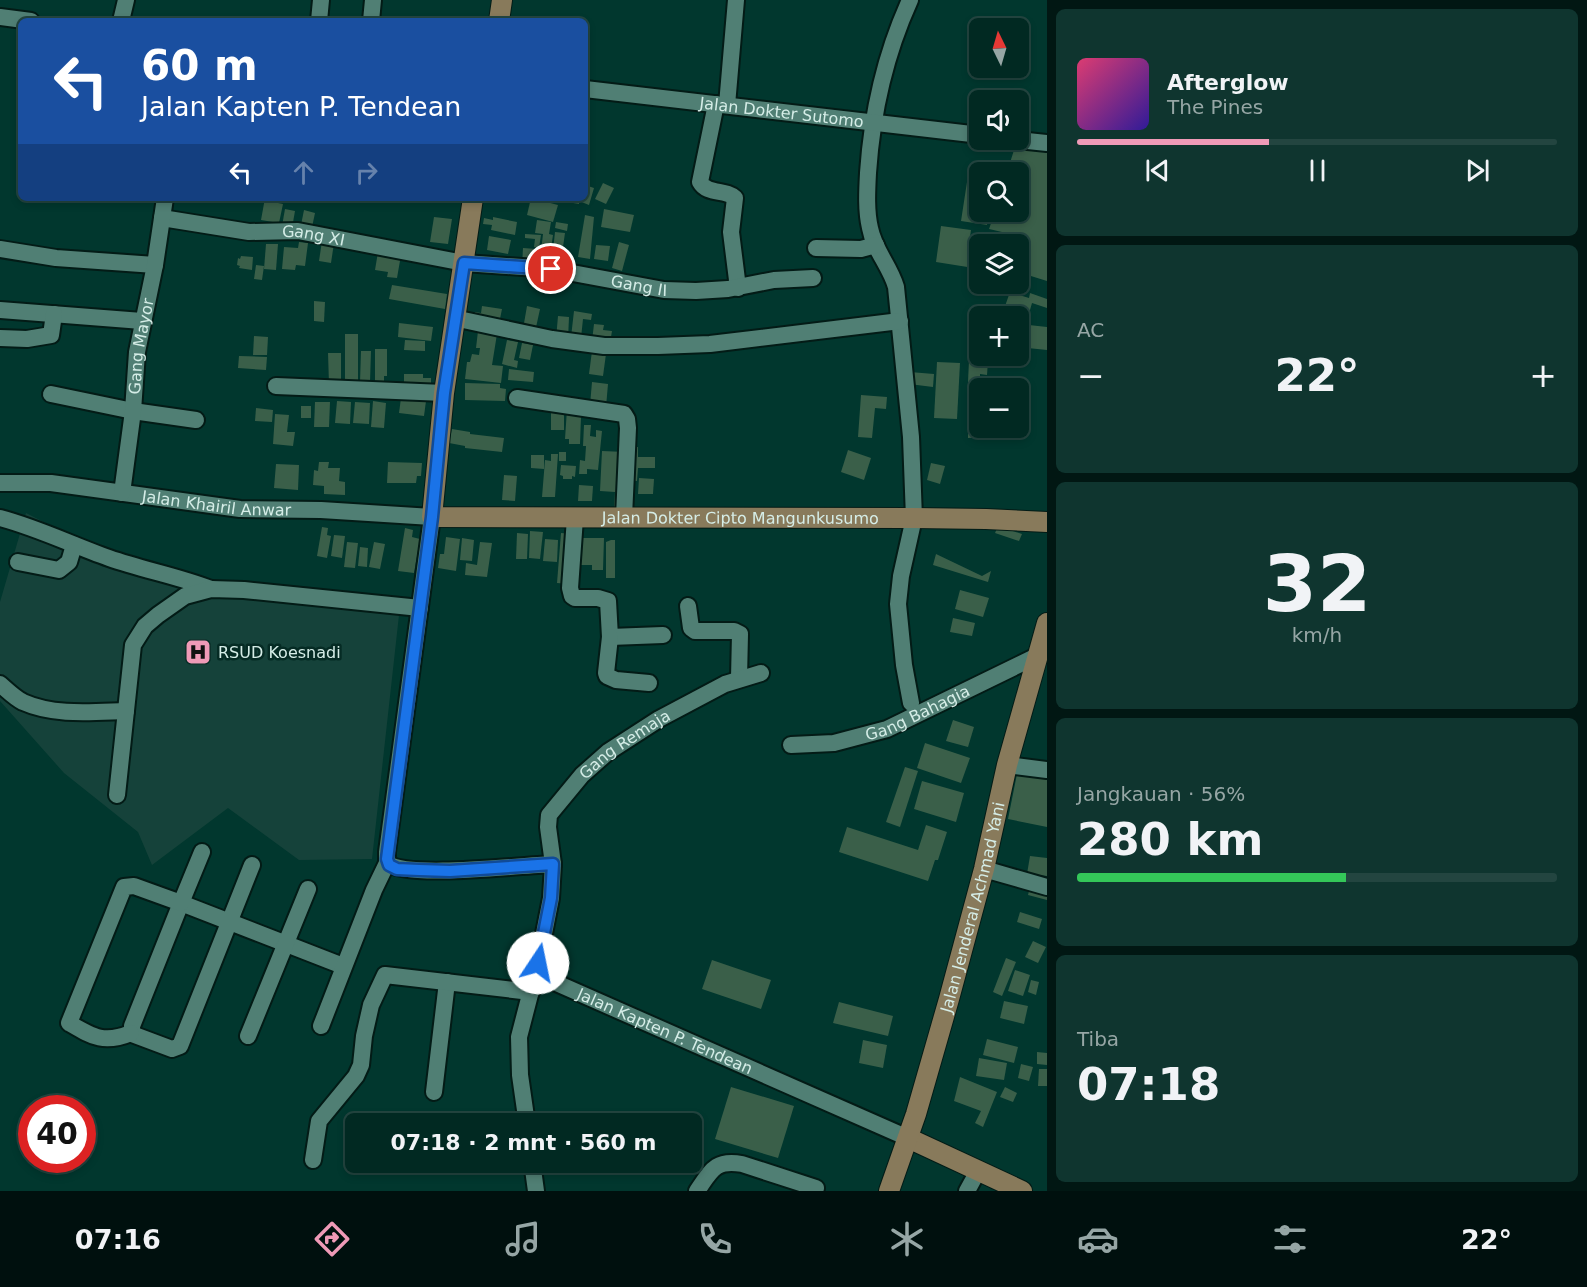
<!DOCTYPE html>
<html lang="id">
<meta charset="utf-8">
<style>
:root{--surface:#012922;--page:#0f352f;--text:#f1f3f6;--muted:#96a6a5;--line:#234540;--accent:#ef9ab7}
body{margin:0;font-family:"DejaVu Sans",sans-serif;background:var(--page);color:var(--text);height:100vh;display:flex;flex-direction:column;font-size:22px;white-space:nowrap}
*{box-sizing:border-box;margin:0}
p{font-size:20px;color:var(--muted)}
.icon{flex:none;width:33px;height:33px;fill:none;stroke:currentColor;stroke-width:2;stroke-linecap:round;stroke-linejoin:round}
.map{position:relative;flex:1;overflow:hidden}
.sheet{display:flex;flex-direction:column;gap:9px;padding:9px;background:#011713;width:540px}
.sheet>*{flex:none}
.top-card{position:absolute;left:18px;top:18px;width:570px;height:183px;border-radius:9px;box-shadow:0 3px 9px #0003,0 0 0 2px var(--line);background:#1a4fa0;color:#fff;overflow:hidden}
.needle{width:39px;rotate:355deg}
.fabs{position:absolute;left:969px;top:18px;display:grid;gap:12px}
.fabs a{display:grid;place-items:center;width:60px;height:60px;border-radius:9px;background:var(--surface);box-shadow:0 3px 9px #0003,0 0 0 2px var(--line);font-size:30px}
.speed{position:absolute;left:18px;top:1095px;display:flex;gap:12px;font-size:30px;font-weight:700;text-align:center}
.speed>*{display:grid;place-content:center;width:78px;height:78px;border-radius:50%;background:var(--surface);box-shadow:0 3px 9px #0003,0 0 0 2px var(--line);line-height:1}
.speed .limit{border:9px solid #d22;background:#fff;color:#111}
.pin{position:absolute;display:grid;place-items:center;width:51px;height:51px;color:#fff;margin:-26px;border:3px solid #fff;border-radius:50%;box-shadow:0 2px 6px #0007}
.me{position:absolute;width:66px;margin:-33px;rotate:11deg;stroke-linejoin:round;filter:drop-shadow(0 0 4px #0008)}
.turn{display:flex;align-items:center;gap:21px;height:126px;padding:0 24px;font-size:27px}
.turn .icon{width:78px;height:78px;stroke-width:2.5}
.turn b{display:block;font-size:42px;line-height:51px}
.lanes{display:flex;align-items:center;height:57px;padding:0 24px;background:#0003;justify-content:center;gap:30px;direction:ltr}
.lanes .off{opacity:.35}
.big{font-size:45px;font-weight:600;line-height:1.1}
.sheet .card{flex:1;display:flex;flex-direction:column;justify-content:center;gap:9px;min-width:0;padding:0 21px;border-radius:9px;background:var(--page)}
.sheet .dial{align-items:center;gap:0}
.dial b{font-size:78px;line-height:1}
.song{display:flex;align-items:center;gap:18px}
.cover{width:72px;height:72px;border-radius:9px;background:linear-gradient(135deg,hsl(340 70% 55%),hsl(250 70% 35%))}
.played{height:6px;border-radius:3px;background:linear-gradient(90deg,var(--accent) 40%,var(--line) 40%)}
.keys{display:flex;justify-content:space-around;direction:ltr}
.heat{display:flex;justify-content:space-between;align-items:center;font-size:33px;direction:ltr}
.charge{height:9px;border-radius:4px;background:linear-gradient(90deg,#34c759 56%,var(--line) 0)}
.trip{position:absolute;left:345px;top:1113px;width:357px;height:60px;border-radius:9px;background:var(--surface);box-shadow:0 3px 9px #0003,0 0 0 2px var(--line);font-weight:600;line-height:60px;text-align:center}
.menu{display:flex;height:96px;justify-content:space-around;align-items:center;background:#00100e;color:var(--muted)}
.menu .icon{width:42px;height:42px}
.menu .active{color:var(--accent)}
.menu b{font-size:27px;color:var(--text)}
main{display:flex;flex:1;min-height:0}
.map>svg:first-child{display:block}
.built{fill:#15423a}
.building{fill:#3a5f49}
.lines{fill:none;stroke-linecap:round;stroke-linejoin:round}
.minor-casing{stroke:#031b16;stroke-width:20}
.major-casing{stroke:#031b16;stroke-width:22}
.minor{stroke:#507f74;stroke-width:16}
.major{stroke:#887a5b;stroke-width:20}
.route-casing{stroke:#114b97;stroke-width:15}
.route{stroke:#1a73e8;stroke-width:10}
.labels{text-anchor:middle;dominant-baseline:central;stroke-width:5;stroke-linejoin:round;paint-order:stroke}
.street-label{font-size:16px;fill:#d5ede7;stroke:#052b24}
.poi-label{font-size:16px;fill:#d5ede7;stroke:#052b24;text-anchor:start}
</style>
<main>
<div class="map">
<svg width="1047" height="1191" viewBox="0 0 1047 1191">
<rect width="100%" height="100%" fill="#01372e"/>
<polygon class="built" points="26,513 89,545 189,585 401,597 372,859 299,860 228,808 152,865 138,832 64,773 0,701 0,602"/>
<g class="building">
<polygon points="1015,147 1047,150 1047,281 1018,272 1018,244 1012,244 1015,235 989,229 995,212 1018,212 1018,172 1007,172"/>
<polygon points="967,182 980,184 980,212 989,212 987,225 961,221"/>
<polygon points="603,183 614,188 606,204 595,199"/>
<polygon points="585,185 594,188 589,205 579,201 579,204 567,202 567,198 585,198"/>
<polygon points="265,198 274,198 273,202 283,204 279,223 261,220"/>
<polygon points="531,198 558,205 553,222 527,215"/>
<polygon points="285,209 295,211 292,228 282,226"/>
<polygon points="604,209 634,215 630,232 601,227"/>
<polygon points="304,210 315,213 311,232 300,230"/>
<polygon points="585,215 594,217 590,259 578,257"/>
<polygon points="434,217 452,219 448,244 430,242"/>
<polygon points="493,217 517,222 515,235 491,230 492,225 483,224 484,218 493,220"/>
<polygon points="537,220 551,222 549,234 553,235 549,262 540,260 543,234 535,233"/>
<polygon points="556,222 568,224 567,231 555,228"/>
<polygon points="941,226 971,230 970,237 990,240 990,244 980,244 980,269 936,262"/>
<polygon points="555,232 565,233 561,261 552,260"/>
<polygon points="525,234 541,235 539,248 534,247 535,239 525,238"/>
<polygon points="489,236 511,240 508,254 487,250"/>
<polygon points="322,241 334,243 331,263 319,261"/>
<polygon points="299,242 308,243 305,266 296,265 295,270 282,269 284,247 298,248"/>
<polygon points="619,242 629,245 622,271 612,268"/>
<polygon points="266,244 278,244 276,270 264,269"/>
<polygon points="596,245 610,246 608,261 594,259"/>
<polygon points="523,248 536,249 535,267 522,266"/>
<polygon points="378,252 401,255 397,278 387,277 388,272 375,270"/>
<polygon points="241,256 253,257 252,270 239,268 240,266 237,265 238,258 240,259"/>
<polygon points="256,265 264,266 262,280 254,279"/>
<polygon points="392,285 447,294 445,309 389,299"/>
<polygon points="1010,292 1029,298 1030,293 1047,299 1047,308 1032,303 1028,317 1004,309"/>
<polygon points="314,301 325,302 324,322 314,321"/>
<polygon points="482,306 502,309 499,324 474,320 475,312 481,313"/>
<polygon points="527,306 540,309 535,332 523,329"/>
<polygon points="574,311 592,314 591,320 583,319 581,338 571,337"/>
<polygon points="558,316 569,317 568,340 556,339"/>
<polygon points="399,323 433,327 431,341 398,337"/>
<polygon points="594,324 604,325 603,330 612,331 610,343 592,341"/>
<polygon points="1020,324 1047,327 1047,350 1018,347"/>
<polygon points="478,331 497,334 492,365 503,366 501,383 465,379 467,362 470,362 472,354 479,355 480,348 476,348"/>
<rect x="345" y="334" width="13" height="52"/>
<polygon points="254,336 268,337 267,355 253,355"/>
<polygon points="405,340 425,341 425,351 404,350"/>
<polygon points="507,340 518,342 514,360 518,361 517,368 502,364"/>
<polygon points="522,343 533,345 530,360 519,358"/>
<polygon points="375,349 387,349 387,376 384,376 384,384 375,384"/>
<polygon points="1018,350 1022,351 1018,363 997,356 1018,356"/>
<polygon points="361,351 371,351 370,382 360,382"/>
<polygon points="592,351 606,354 603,376 589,374"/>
<polygon points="328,353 341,353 341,384 329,384"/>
<polygon points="239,356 267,357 266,370 238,368"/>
<polygon points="969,360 988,361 987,375 980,374 980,383 968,382"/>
<polygon points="937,362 960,363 957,419 934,418"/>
<polygon points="509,369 534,372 533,382 508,380"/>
<polygon points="910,372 934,374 933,387 909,384"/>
<polygon points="404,374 423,374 423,378 431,378 431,386 404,389"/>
<polygon points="592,382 608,384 606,407 590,405"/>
<polygon points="465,383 500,384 500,388 506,389 505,401 465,400"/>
<polygon points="861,395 887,397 886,409 875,408 872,438 858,437"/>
<polygon points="401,398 426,401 424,416 399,413"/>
<polygon points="337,401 351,402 350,424 335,423"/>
<polygon points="373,401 386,403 384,428 371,427"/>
<polygon points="315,402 330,402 329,427 314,427"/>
<polygon points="355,402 370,403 369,424 353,423"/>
<rect x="301" y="406" width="10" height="12"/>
<polygon points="256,408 273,410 272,422 255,421"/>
<polygon points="567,409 577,410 577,417 581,417 580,444 569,444 569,439 565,439"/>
<rect x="551" y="412" width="13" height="18"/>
<polygon points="968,412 980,412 980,428 986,428 987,437 968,438"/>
<polygon points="275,414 289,415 287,432 295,432 293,446 273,444"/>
<polygon points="584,425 591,425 590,436 596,437 596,430 602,431 598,470 587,469 587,474 579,474 580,460 585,461 586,446 583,446"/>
<polygon points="452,429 470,432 470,434 504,438 502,452 465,448 465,446 449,443"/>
<polygon points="628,447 638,447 638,457 655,457 655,468 638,468 637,481 627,480"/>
<polygon points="848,450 871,458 864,480 841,472"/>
<polygon points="602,451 625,452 622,509 614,509 615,492 600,491"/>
<rect x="559" y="452" width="7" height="9"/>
<polygon points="551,454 558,454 555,497 542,497 545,460 551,461"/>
<polygon points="531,455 544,455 544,469 531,468"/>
<polygon points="319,462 329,462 328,468 340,468 339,481 345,482 345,495 324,494 324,486 313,485 314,470 318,471"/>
<polygon points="388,462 422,463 421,476 417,476 416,483 387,483"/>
<polygon points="931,463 945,466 940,484 927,480"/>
<polygon points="276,464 299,465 298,490 274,488"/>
<polygon points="561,465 576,466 575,477 572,476 572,479 563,479 563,476 560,475"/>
<polygon points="504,475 517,476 515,501 502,500"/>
<polygon points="639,478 654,479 653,494 638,494"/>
<polygon points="579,485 593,486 592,501 578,501"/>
<polygon points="998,526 1022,534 1019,541 995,533"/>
<polygon points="322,527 328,528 327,535 331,536 327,558 317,556"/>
<polygon points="405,528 413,530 412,537 420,539 414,573 398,571"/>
<polygon points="530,531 543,532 540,559 529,558"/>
<polygon points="517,533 528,534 527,559 516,559"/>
<polygon points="561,533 572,534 568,584 557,583"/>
<polygon points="334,535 345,536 342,558 331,556"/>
<polygon points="446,537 460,539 456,571 438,568 440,554 444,554"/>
<polygon points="462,538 474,540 472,561 460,560"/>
<polygon points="578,538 604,538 603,570 592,570 592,565 578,565"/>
<polygon points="545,539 558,540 557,562 543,561"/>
<polygon points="611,540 615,540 615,578 606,578 606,542"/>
<polygon points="347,542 358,543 355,568 344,567"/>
<polygon points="374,542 385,544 380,569 369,567"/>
<polygon points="480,542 492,543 487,577 465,575 466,563 477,565"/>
<polygon points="360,547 368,548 367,567 358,566"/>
<polygon points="936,554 982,576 991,571 988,582 933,565"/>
<polygon points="960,590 989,598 983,617 955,609"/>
<polygon points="953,618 975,623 972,636 950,632"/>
<polygon points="953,720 974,727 968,747 946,741"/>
<polygon points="925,743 970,758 961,783 917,768"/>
<polygon points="905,767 918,771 900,827 886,822"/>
<polygon points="1017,774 1047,778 1047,827 1008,819"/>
<polygon points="922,781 964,793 956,822 914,809"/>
<polygon points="926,825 947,832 938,860 935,860 928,881 839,852 847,827 918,850"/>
<polygon points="1030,856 1047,858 1047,876 1027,874"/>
<polygon points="1031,883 1047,887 1047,900 1028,895"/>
<polygon points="1020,912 1042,919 1039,929 1017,922"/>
<polygon points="1033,941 1046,947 1038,963 1025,957"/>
<polygon points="1006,958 1016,962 1002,996 993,992"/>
<polygon points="712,960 771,980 761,1009 702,989"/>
<polygon points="1015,970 1030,975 1023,996 1008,991"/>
<polygon points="1031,980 1039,982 1036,995 1028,992"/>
<polygon points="1004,1001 1028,1006 1024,1024 1000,1018"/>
<polygon points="839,1002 893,1016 888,1036 833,1023"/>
<polygon points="987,1039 1018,1047 1014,1063 983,1055"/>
<polygon points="863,1040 887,1045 883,1068 859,1063"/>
<polygon points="1037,1052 1047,1053 1047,1065 1037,1064"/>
<polygon points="979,1058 1007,1063 1004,1080 976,1076"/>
<polygon points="1021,1064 1033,1067 1029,1081 1018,1078"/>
<polygon points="1039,1069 1047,1069 1047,1086 1038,1086"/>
<polygon points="960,1077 997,1092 983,1127 975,1123 981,1111 954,1101"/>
<polygon points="731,1087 794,1106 778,1158 715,1139"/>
<polygon points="1005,1087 1017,1093 1013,1102 1000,1097"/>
</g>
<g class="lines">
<g class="minor-casing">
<g id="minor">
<path d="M910 0C885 55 872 113 868 173 867 192 866 211 870 228 874 250 890 266 896 287L911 437 914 518 901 576 898 604 904 665 911 703"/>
<polyline points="0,17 31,21"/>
<polyline points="121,21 126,0"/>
<polyline points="319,21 321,0"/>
<polyline points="371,21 373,0"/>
<path id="s1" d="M585 89 980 135"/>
<path d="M716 104 700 182C707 195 726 189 735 198L731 232 738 288"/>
<polyline points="727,105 736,0"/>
<polyline points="1018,140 1047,143"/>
<path id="s2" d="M162 218 249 232 298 231 464 263 551 269 664 290 696 291 728 289 774 280 813 278"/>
<polyline points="816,248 861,249 876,245"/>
<polyline points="0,249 56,258 155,265"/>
<polyline points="0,310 142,321"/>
<polyline points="454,318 552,339 604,346 658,346 710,344 900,321"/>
<polyline points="0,338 27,339 51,335 54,314"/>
<polyline points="276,386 444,393"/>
<polyline points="51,394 133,411 196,420"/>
<polyline points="517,398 624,414 627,419 628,428 624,517"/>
<path id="s3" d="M0 483H51L240 509 321 510 432 517 387 852V863C407 879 522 865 553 864L551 898 536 974 908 1138"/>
<path id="s4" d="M122 493 133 411 137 352 155 265 165 198"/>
<path d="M0 518C38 528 72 545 109 558 143 570 178 576 211 589"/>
<polyline points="575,518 570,588 572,596 575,598 598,598 608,601 610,637 663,635"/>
<polyline points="18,562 59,570 69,562 74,545"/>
<polyline points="688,606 691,628 695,631 734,631 740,634 739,678"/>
<polyline points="610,637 606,673 607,676 616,680 649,683"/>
<path d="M0 684C7 690 15 698 23 702 54 716 92 712 126 711"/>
<path id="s5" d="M791 745 834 743 887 729 1037 656"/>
<polyline points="1007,765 1047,770"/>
<polyline points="117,795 133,645 145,626 158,615 185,596 211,589 244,590 420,608"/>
<path id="s6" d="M553 864 548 827 549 815 582 775 608 752 659 719 725 684 761 673"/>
<polyline points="252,865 180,1046 172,1049 132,1034 132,1026 181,903 343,966"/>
<polyline points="984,869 1047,887"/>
<polyline points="321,1026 374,890 387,863"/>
<path d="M131 1033C104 1044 93 1037 69 1023L124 887 134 886 181 903 202 852"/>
<polyline points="248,1036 308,889"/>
<polyline points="434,1092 447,982"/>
<polyline points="527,1124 520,1075 519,1037 533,983"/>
<polyline points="313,1160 319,1121 356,1076 361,1065 364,1036 371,1005 385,975 531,992"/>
<polyline points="532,1162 536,1191"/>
<path d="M697 1191C711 1171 715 1159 742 1164L816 1188"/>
<polyline points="967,1191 978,1171"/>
</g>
</g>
<g class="major-casing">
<g id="major">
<polyline points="499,21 502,0"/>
<path id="s7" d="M473 198 444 393 432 517 914 518 986 519 1047 522"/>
<polyline points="908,1138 1022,1191"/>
<path id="s8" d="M889 1191 916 1114 949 999 984 869 1007 765 1047 623"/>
</g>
</g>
<use href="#minor" class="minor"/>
<use href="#major" class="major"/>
</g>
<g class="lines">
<g class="route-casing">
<polyline id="route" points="538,963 551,898 553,864 450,871 419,870 397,869 389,865 387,859 432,517 444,393 464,263 551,269"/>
</g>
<use href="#route" class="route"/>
</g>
<defs>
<g id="hospital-square" transform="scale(1.35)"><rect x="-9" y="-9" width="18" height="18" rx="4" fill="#ef9ab7" stroke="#052b24"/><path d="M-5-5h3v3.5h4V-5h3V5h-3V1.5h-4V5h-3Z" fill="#111"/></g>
</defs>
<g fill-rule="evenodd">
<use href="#hospital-square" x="198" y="652"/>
</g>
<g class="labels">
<g class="street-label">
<text stroke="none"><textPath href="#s1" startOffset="198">Jalan Dokter Sutomo</textPath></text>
<text stroke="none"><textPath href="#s2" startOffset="153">Gang XI</textPath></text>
<text stroke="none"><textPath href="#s2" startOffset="483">Gang II</textPath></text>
<text stroke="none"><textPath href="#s4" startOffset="148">Gang Mayor</textPath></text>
<text stroke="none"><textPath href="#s3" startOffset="218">Jalan Khairil Anwar</textPath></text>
<text stroke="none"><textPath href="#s7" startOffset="630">Jalan Dokter Cipto Mangunkusumo</textPath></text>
<text stroke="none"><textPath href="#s5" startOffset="132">Gang Bahagia</textPath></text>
<text stroke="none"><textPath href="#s6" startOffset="154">Gang Remaja</textPath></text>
<text stroke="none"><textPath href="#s8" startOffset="296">Jalan Jenderal Achmad Yani</textPath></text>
<text stroke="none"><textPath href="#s3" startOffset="1203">Jalan Kapten P. Tendean</textPath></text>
</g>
<g class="poi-label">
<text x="218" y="652">RSUD Koesnadi</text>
</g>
</g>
</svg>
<div class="fabs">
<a><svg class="needle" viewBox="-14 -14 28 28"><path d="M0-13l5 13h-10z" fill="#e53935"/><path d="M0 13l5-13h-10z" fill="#96a6a5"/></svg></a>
<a><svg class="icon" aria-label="sound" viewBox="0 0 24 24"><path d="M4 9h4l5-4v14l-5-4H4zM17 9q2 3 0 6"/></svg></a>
<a><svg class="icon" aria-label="search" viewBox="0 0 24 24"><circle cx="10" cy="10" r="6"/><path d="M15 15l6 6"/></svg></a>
<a><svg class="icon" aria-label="layers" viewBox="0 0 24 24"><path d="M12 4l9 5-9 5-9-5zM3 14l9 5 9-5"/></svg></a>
<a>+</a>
<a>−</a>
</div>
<div class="speed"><div class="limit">40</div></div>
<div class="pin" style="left:551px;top:269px;background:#d93025"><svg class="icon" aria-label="arrive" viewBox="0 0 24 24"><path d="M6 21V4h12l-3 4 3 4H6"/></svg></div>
<svg class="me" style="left:538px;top:963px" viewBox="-20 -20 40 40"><circle r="19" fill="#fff"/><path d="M0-13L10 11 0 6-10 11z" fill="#1a73e8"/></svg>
<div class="trip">07:18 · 2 mnt · 560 m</div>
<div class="top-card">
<div class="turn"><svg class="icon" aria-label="left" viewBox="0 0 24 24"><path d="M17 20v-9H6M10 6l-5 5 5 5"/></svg><div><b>60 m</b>Jalan Kapten P. Tendean</div></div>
<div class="lanes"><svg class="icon" aria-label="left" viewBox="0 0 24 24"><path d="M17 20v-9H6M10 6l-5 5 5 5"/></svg><svg class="icon off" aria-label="ahead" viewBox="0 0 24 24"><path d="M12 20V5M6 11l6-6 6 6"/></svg><svg class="icon off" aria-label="right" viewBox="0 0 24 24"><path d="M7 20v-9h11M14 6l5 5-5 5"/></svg></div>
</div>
</div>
<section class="sheet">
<div class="card">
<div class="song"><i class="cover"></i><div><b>Afterglow</b><p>The Pines</p></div></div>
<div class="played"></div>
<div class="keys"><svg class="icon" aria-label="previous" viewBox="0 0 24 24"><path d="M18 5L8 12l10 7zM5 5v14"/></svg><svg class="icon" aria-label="pause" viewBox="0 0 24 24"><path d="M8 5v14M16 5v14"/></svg><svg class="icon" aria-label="next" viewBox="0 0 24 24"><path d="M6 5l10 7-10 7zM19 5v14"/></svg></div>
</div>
<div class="card"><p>AC</p>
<div class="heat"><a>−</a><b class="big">22°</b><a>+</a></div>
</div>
<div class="card dial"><b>32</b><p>km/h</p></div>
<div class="card"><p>Jangkauan · 56%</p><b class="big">280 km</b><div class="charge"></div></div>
<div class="card"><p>Tiba</p><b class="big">07:18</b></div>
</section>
</main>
<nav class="menu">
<b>07:16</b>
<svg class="icon active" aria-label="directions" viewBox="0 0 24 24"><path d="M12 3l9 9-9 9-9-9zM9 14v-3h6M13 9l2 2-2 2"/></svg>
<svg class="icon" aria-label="music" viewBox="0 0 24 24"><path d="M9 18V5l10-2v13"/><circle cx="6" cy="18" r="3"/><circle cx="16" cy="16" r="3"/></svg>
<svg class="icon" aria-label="phone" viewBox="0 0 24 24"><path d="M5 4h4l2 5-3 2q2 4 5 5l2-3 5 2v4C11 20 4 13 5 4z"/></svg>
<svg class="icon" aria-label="climate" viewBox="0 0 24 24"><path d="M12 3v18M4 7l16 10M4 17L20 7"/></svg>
<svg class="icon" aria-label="car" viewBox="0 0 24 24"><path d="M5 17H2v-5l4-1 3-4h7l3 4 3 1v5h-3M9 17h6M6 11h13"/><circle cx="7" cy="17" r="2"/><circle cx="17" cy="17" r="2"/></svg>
<svg class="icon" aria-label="filters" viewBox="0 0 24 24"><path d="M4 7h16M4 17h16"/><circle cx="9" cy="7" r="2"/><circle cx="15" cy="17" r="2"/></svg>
<b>22°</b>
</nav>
